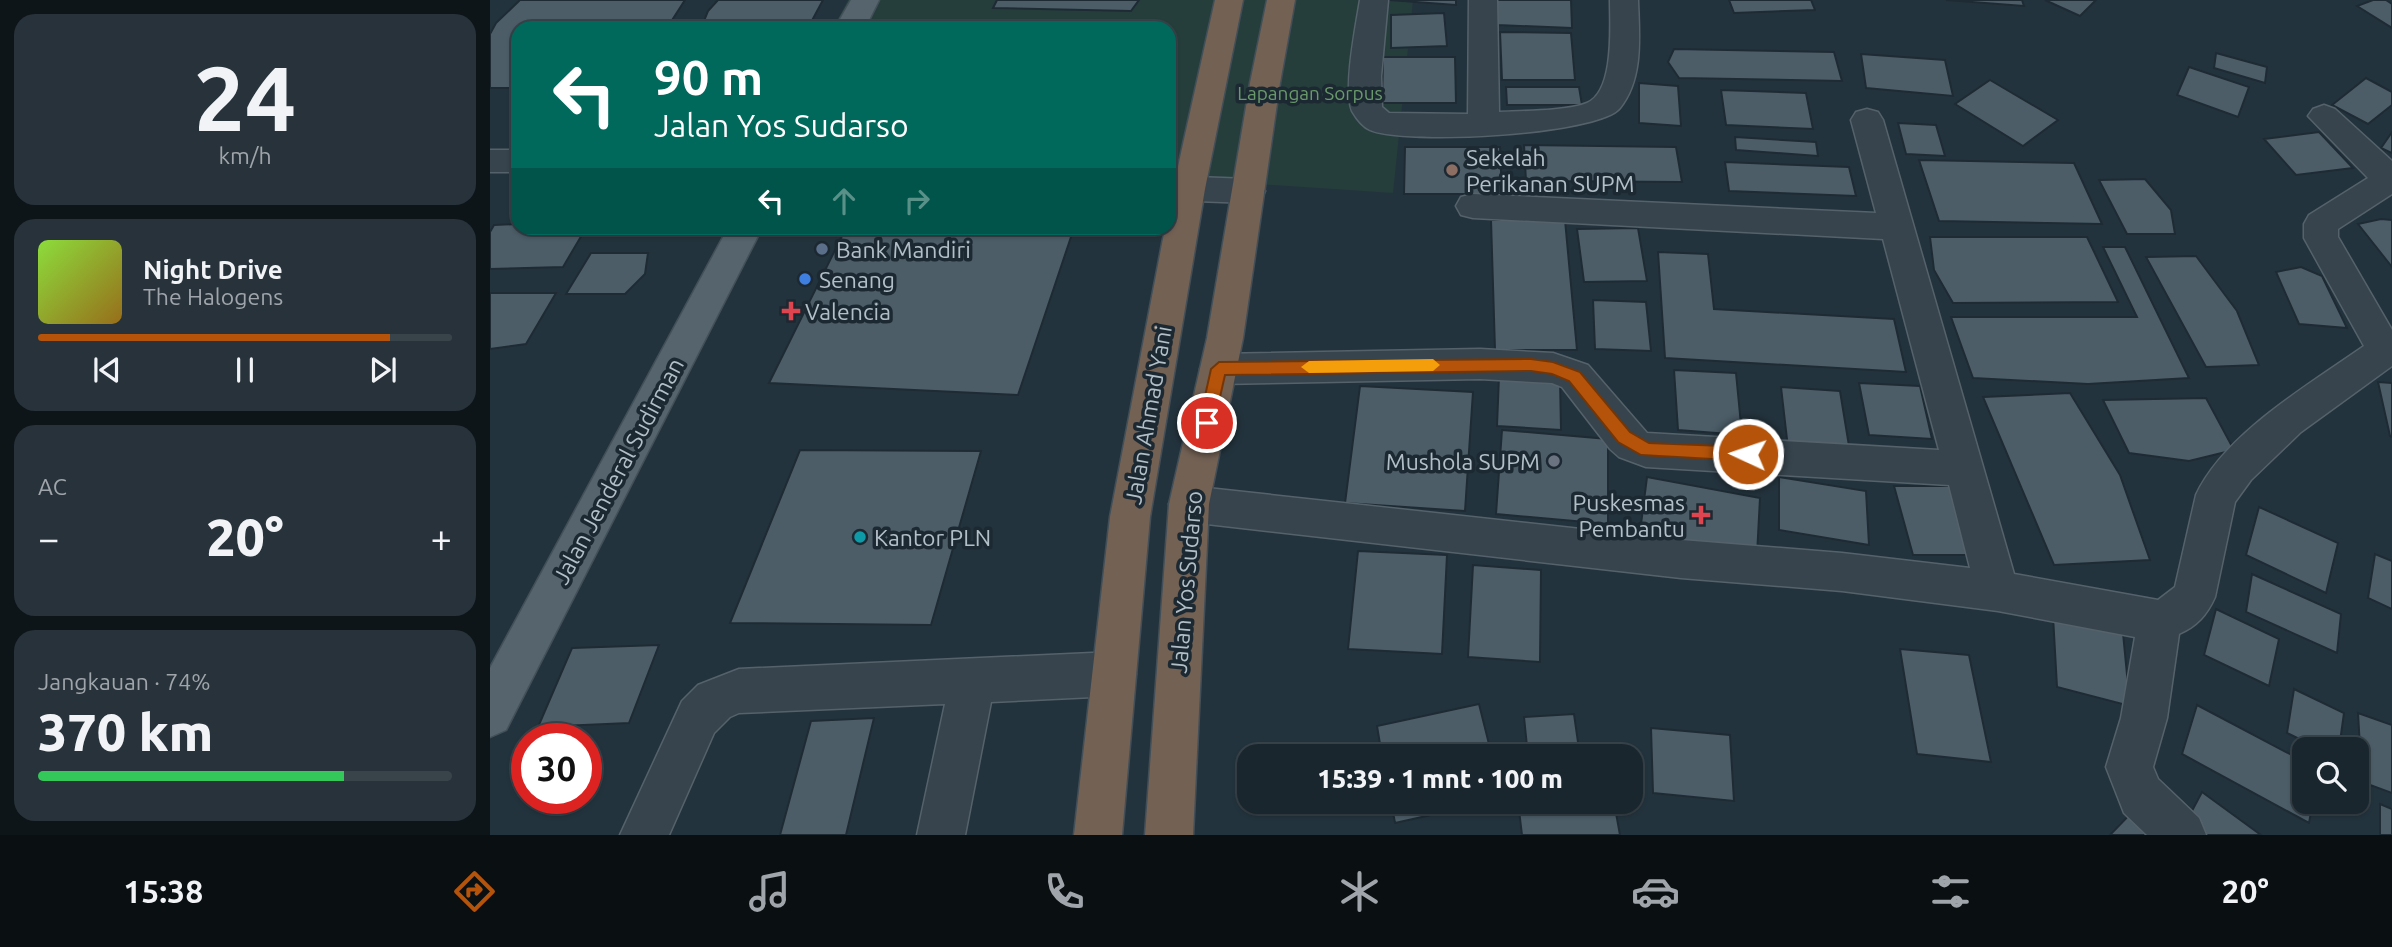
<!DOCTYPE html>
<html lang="id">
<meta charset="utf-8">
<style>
:root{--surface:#1a262e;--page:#27323a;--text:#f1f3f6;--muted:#9fa5aa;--line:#38434a;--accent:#b45309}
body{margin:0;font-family:Ubuntu,sans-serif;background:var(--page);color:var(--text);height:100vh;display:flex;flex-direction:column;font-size:26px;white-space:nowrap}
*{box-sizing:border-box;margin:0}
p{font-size:23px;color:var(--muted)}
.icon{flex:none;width:38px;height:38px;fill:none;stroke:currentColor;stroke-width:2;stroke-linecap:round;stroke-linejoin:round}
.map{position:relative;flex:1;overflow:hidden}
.sheet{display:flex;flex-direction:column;gap:14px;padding:14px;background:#0e1519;width:490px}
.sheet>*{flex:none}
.top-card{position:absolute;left:21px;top:21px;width:665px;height:214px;border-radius:21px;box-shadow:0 2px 5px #0004,0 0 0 2px var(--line);background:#00695c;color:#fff;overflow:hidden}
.buttons{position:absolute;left:1802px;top:737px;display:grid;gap:14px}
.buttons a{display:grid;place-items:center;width:77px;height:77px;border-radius:14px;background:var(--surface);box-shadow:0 2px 5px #0004,0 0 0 2px var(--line);font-size:35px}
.speed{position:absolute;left:21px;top:723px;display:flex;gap:14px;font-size:35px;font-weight:700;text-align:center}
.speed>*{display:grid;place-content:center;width:91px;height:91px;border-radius:50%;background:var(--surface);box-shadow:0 2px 5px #0004,0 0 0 2px var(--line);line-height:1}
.speed .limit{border:10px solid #d22;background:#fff;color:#111}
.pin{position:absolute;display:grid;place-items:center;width:60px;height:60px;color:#fff;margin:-30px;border:4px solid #fff;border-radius:50%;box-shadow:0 2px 7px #0007}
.me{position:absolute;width:77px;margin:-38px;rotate:273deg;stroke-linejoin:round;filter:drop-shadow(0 0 5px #0008)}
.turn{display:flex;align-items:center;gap:24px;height:147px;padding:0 28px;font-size:32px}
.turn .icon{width:91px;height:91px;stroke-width:2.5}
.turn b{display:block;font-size:49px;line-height:60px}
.lanes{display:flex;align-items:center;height:66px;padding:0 28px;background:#0003;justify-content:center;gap:35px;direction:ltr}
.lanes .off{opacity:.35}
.big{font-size:52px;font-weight:800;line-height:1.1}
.sheet .card{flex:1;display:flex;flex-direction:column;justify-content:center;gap:10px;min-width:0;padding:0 24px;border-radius:21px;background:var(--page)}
.sheet .dial{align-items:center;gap:0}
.dial b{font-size:91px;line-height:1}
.song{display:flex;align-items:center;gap:21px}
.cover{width:84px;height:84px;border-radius:10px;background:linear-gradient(135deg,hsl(90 70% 55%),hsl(40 70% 35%))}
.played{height:7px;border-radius:4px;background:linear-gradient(90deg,var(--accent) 85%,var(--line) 85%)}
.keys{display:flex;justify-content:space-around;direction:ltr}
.heat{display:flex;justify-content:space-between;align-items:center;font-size:38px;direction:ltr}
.charge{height:10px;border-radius:5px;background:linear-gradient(90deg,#34c759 74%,var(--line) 0)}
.trip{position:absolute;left:747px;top:744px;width:406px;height:70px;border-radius:21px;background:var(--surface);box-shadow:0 2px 5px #0004,0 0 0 2px var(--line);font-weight:800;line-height:70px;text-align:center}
.tabs{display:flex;height:112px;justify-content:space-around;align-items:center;background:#0a0f12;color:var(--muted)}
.tabs .icon{width:49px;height:49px}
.tabs .current{color:var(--accent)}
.tabs b{font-size:32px;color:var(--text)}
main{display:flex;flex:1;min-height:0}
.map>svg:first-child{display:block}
.green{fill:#253e3c}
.building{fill:#4c5d68;stroke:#1e2b34;stroke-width:2}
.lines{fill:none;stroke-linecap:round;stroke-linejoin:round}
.minor-casing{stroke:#55626b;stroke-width:3}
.major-casing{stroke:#435059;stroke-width:3}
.highway-casing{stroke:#424f58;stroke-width:3}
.minor{fill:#37444d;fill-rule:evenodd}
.major{fill:#55646d;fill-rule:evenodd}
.highway{fill:#736154;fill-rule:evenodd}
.route{fill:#b45309;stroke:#753606;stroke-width:2}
.slow{fill:#f59e0b}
.education-dot{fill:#8d6e63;stroke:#1c2932;stroke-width:2.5}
.service-dot{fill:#5c6f8a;stroke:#1c2932;stroke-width:2.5}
.shop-dot{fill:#3f7fe0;stroke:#1c2932;stroke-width:2.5}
.health-dot{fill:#e0444e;stroke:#1c2932;stroke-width:2.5}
.worship-dot{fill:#6b7280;stroke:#1c2932;stroke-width:2.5}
.culture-dot{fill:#0f9aa8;stroke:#1c2932;stroke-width:2.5}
.labels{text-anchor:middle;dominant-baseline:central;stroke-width:7;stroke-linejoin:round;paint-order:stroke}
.far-park-label{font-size:19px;fill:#6a996b;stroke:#1c2932}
.poi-label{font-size:23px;fill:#b3bfc8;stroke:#1c2932;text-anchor:start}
.street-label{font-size:23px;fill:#b3bfc8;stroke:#1c2932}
</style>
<main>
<section class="sheet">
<div class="card dial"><b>24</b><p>km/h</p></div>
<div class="card">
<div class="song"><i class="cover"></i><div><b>Night Drive</b><p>The Halogens</p></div></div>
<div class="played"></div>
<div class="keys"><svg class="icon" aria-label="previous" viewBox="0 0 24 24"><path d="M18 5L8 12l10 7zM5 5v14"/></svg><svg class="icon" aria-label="pause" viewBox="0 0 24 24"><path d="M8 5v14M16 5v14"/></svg><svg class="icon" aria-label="next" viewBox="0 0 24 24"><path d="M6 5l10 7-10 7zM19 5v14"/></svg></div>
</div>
<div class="card"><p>AC</p>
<div class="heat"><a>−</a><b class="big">20°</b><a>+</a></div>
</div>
<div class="card"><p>Jangkauan · 74%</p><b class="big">370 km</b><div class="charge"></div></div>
</section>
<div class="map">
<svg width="1902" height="835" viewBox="0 0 1902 835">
<rect width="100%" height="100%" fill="#23333d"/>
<polygon class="green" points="358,0 923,0 903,193 679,178 679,28 343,28"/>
<g class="building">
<polygon points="30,0 195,0 177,28 28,28 28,88 0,88 0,34 6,23"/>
<polygon points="228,0 333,0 318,28 211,28 218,11"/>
<polygon points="507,0 649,0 641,11 503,8"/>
<polygon points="899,0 966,0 966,5"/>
<polygon points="1007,0 1081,0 1082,28 1007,25"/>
<polygon points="1239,0 1321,0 1325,10 1244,13"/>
<polygon points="1456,0 1532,0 1534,6"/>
<polygon points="1555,0 1606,0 1590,16"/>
<polygon points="1883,0 1896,0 1902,4 1902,28 1867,6"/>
<polygon points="954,13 957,46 901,48 901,15"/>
<polygon points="483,20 528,25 526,28 478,28"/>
<polygon points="1010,32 1081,33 1085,80 1012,80"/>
<polygon points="1184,49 1344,52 1352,81 1189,78 1178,62"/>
<polygon points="1726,53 1777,67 1775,83 1724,68"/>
<polygon points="1371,54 1455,60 1463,96 1376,88"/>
<polygon points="893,57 965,57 966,103 892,103"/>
<polygon points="1699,67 1759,87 1748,117 1687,95"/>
<polygon points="1876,78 1902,92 1902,105 1878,124 1842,105"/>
<polygon points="1500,80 1568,120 1533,146 1465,104"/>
<polygon points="1149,83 1188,86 1191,126 1149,123"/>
<polygon points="1016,87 1089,87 1092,105 1017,105"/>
<polygon points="1231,90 1316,93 1323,129 1236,125"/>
<polygon points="1408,123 1446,125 1455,156 1416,154"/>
<polygon points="1829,132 1863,168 1806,175 1774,139"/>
<polygon points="1902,132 1902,153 1891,148"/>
<polygon points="1245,137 1326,142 1328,156 1246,150"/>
<polygon points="1034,145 1186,147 1192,182 1036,181"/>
<polygon points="915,147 1010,147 1012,194 914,194"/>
<polygon points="1429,160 1584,163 1612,224 1449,221"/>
<polygon points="1235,162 1359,167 1366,196 1239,191"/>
<polygon points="1655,179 1681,210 1685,234 1637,234 1609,180"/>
<polygon points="1891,219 1902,220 1902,267 1868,224"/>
<polygon points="1001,220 1075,220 1087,350 1005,350"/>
<polygon points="28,224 28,228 96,228 73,267 0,269 0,232 4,225"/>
<polygon points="119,228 172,228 163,236 115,234"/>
<polygon points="356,228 584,228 528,395 279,383"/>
<polygon points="1148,228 1157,281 1094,282 1087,229"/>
<polygon points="1440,237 1597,237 1628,302 1463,303 1444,270"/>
<polygon points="1613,247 1635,247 1699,378 1598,384 1483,378 1461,317 1647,317"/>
<polygon points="1168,252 1218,254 1224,309 1404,319 1416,372 1175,358"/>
<polygon points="101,253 158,253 155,274 135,294 76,294"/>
<polygon points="1706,256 1747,311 1769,365 1716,367 1656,257"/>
<polygon points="1811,267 1832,276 1857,328 1809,324 1786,272"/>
<polygon points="0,293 66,293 36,344 0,349"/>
<polygon points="1103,300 1156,302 1161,351 1105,349"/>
<polygon points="1184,370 1246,373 1252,435 1188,430"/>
<polygon points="1009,376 1070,379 1071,430 1007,426"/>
<polygon points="1888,382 1902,383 1902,437 1900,436"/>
<polygon points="1369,383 1430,386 1442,439 1379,435"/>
<polygon points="870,386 983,392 975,511 855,503"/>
<polygon points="1291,387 1350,391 1360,452 1298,448"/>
<polygon points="1580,393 1630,475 1660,560 1564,565 1493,397"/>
<polygon points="1716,398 1744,450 1699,461 1639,453 1613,400"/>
<polygon points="1012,430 1118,439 1118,524 1006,514"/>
<polygon points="310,450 491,451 441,625 240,623"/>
<polygon points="1157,477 1270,498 1267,555 1150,532"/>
<polygon points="1289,477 1376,491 1379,545 1289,530"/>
<polygon points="1404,486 1460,486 1481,555 1423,555"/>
<polygon points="1769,507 1848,543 1836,593 1756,555"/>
<polygon points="868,551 957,555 952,654 858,649"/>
<polygon points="1885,554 1902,561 1902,609 1878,598"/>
<polygon points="983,565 1051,570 1050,662 978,657"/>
<polygon points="1762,574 1851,614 1847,653 1756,612"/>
<polygon points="1726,609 1789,639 1779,686 1714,655"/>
<polygon points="1563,616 1633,633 1640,706 1567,687"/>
<polygon points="169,645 139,723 48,727 82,648"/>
<polygon points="1410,649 1479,655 1501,762 1427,754"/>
<polygon points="1804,689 1854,713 1849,749 1830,749 1797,733"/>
<polygon points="989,704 1002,756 892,756 887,726"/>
<polygon points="1707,705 1815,762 1815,802 1823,802 1819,823 1692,754"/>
<polygon points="1868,713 1902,725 1902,793 1872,782"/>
<polygon points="1084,714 1090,756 1038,756 1034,717"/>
<polygon points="384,718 356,835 290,835 321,721"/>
<polygon points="1161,728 1240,735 1244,801 1163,793"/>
<polygon points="1712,792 1771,835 1710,835 1695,824"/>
<polygon points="901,802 999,802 905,823"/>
<polygon points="1028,802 1124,802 1130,835 1032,835"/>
<polygon points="1890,804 1902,809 1902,835 1890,835"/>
<polygon points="1647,807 1676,835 1620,835"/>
</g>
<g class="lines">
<g class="minor-casing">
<g id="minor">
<path d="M870 0H898L891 76 892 107 899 113 978 114 979 0H1007L1009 112C1031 111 1078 111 1097 103 1125 91 1120 25 1120 0H1148C1149 35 1154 78 1130 108 1109 135 913 145 880 130 873 127 866 118 862 111 853 89 866 25 870 0Z"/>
<path d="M1834 105 1845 109 1902 161V194L1848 229V237L1902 330V366L1811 432 1761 480 1745 502 1725 597C1717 615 1707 626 1689 634L1677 718 1663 767 1668 779 1709 818 1716 835H1657L1634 813 1616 767 1631 718 1645 637 1508 611 1352 591 1191 578 699 522 685 517 679 504 685 491 699 486 1191 540 1352 553 1480 568 1459 485 1156 467 1129 457 1120 449 1072 387 1062 383 990 379 729 384 716 380 710 369 716 358 729 354 990 349 1063 353 1098 365 1157 433 1449 450 1393 239 983 218 971 215 966 206 971 197 983 194 1386 213 1361 120 1366 112 1377 109 1388 112 1393 120 1524 574 1668 600 1685 587 1706 495C1734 434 1820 384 1874 346L1814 238V224L1819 215 1878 178 1818 116 1823 109Z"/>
<rect x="0" y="150" width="28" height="22"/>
<polygon points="679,176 759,179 771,183 775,191 771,199 759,203 679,200"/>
<polygon points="624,652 640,659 646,674 640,689 624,696 501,702 475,835 427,835 455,704 249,713 240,717 224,733 179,835 130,835 192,701 208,685 249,669"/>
</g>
</g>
<g class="major-casing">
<g id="major">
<polygon points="361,0 389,0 375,28 345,28"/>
<polygon points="238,228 272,228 16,730 0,737 0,668"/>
</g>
</g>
<g class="highway-casing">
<g id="highway">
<polygon points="725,0 753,0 715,189 660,517 632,835 584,835 620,517 675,228 679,228 683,189"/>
<polygon points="777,0 805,0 790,83 753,338 719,504 703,835 655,835 679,504 717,338 760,83"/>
</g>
</g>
<use href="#minor" class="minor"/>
<use href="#major" class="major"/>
<use href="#highway" class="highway"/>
</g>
<polygon class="route" points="1041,359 1063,362 1090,372 1140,432 1159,443 1258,447 1264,449 1266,454 1264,459 1258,461 1151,455 1128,442 1079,381 1062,374 1041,371 735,375 723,428 711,428 709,423 721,369 729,362"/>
<polygon class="slow" points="943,359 950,365 943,371 819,373 811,367 819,361"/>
<circle class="education-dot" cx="962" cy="170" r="7"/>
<circle class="service-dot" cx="332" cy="249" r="7"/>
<circle class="shop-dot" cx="315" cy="279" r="7"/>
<g class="health-dot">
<path d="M297.5 300.5h7v7h7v7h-7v7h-7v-7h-7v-7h7z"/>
<path d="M1207.5 504.5h7v7h7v7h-7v7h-7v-7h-7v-7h7z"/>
</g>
<circle class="worship-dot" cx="1064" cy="461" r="7"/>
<circle class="culture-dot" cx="370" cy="537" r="7"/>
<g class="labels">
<g class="far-park-label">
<text x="820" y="93">Lapangan Sorpus</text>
</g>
<g class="poi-label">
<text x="976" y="157">Sekelah<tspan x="976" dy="26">Perikanan SUPM</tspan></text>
<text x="346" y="249">Bank Mandiri</text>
<text x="329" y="279">Senang</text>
<text x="315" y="311">Valencia</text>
<text x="1050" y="461" text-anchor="end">Mushola SUPM</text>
<text x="1195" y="502" text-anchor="end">Puskesmas<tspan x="1195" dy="26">Pembantu</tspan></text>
<text x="384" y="537">Kantor PLN</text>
</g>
<g class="street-label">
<text transform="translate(658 415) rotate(-80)">Jalan Ahmad Yani</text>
<text transform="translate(128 471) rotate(-62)">Jalan Jenderal Sudirman</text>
<text transform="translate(696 582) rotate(-85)">Jalan Yos Sudarso</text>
</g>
</g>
</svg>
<div class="buttons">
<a><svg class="icon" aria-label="search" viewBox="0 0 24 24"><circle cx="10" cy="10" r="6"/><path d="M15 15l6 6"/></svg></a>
</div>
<div class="speed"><div class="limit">30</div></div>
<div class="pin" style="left:717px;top:423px;background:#d93025"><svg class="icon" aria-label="arrive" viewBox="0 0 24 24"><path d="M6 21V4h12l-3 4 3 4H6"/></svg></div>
<svg class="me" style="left:1258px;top:454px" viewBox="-20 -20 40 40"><circle r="17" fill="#b45309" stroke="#fff" stroke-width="3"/><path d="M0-11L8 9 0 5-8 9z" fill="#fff"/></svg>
<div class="trip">15:39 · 1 mnt · 100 m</div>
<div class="top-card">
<div class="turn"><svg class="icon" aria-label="left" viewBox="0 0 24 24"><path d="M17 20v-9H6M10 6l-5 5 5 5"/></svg><div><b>90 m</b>Jalan Yos Sudarso</div></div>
<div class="lanes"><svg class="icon" aria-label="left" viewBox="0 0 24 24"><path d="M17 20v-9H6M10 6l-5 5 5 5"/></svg><svg class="icon off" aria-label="ahead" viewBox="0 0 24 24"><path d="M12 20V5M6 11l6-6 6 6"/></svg><svg class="icon off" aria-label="right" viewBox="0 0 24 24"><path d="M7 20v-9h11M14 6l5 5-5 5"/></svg></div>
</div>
</div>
</main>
<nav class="tabs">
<b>15:38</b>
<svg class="icon current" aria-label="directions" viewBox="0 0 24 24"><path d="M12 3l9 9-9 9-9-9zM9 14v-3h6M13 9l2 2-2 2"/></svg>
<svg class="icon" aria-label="music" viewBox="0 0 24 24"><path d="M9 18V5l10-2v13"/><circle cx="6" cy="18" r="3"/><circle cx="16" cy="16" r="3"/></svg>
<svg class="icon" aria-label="phone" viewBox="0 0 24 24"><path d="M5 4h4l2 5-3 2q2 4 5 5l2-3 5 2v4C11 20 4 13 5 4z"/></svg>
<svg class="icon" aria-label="climate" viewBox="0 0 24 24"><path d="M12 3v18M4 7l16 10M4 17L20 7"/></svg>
<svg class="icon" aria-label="car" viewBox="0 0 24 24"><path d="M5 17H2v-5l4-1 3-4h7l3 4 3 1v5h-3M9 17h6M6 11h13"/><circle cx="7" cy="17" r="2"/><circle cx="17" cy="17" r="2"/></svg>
<svg class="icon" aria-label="filters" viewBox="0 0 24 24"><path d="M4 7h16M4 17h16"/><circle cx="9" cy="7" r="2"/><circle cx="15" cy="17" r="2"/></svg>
<b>20°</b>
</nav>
